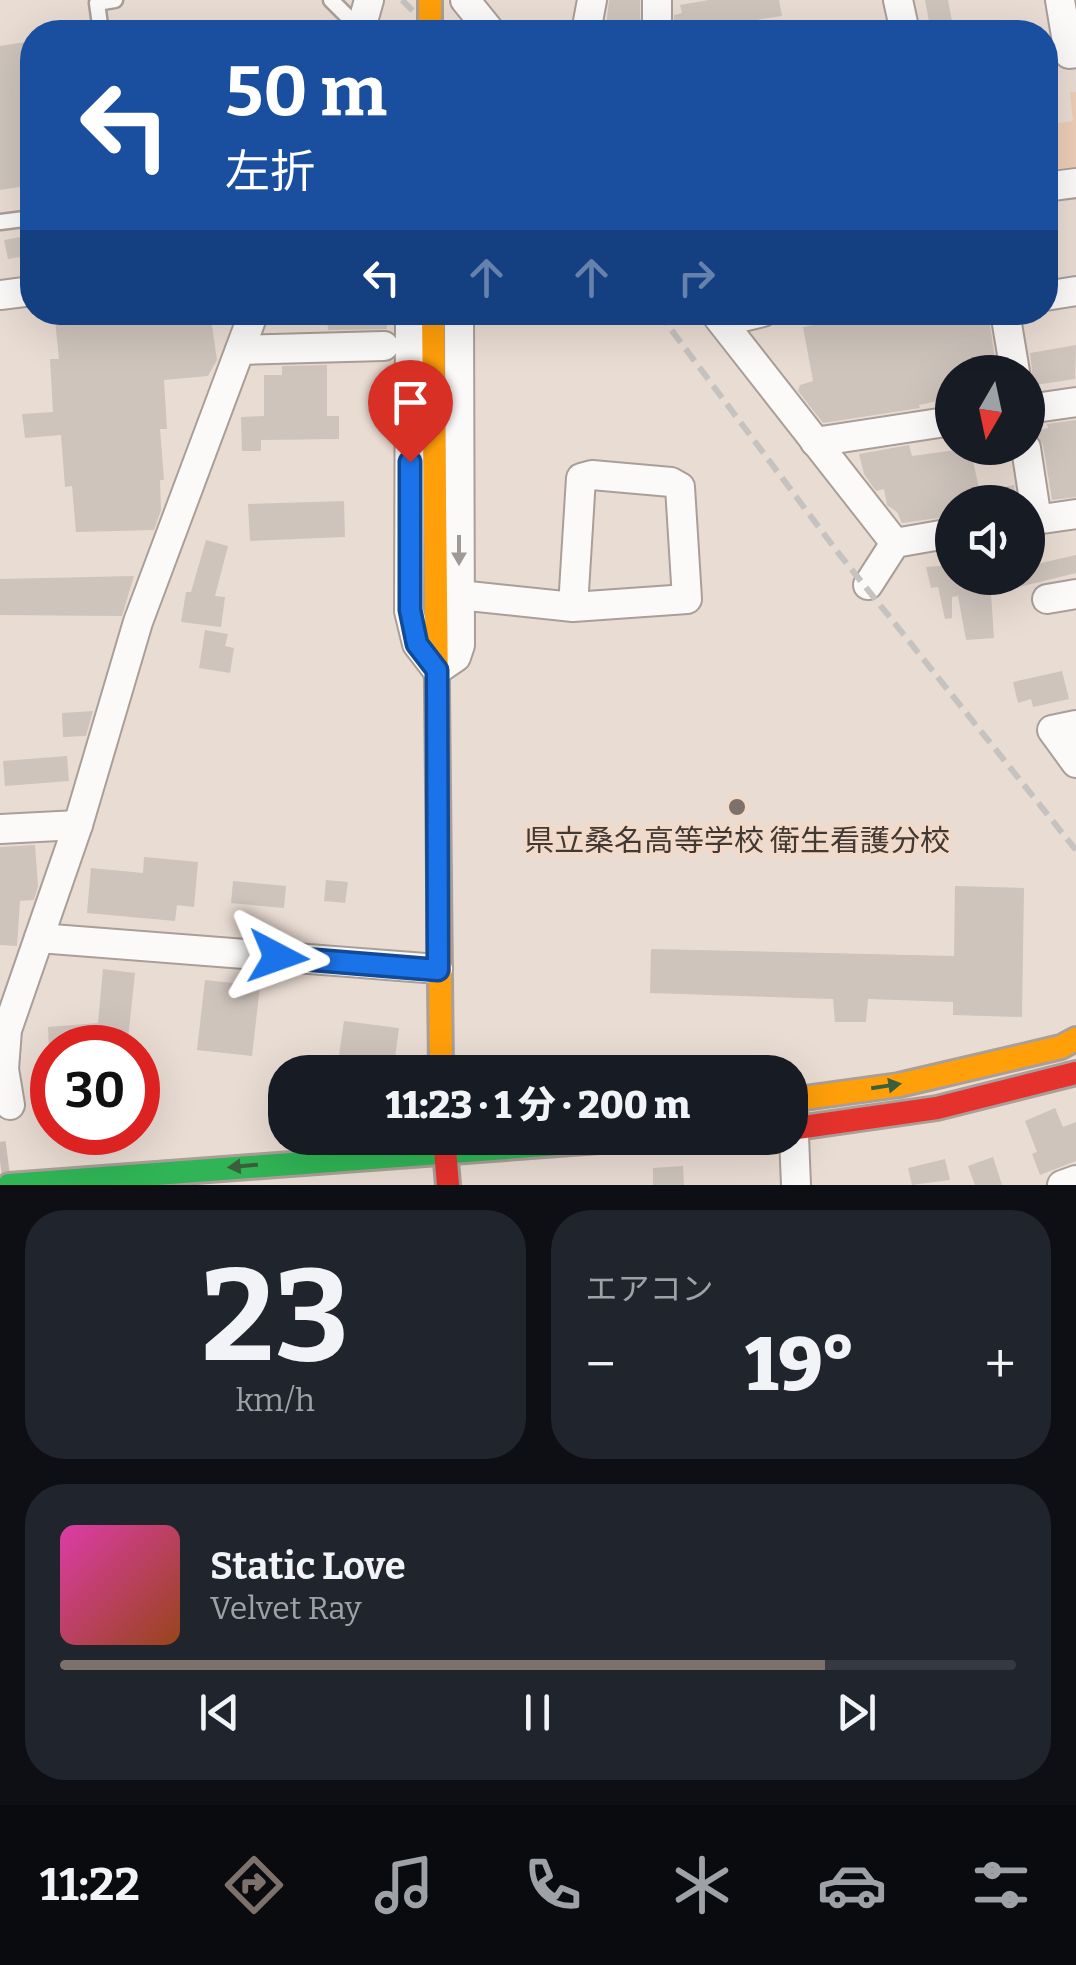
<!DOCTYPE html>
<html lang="ja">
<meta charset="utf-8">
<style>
:root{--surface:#171b24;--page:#20242c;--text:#f1f3f6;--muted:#9ea1a6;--line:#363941;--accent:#7c726b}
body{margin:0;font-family:Bitter,"Noto Sans JP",serif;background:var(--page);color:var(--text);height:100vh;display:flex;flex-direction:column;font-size:38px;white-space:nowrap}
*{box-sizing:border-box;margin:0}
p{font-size:32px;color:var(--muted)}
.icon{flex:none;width:55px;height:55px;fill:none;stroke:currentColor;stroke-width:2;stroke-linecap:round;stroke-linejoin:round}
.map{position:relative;height:1185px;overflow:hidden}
.details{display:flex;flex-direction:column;gap:25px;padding:25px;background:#0d0f14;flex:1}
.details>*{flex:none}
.hud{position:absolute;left:20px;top:20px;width:1038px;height:305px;border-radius:40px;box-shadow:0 10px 40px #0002;background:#1a4fa0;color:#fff;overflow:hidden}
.needle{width:65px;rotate:189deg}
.tools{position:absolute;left:935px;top:355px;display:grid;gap:20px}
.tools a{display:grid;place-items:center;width:110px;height:110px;border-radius:50%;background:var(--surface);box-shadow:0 10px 40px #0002;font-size:50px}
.speed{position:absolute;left:30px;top:1025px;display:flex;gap:20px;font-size:50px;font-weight:700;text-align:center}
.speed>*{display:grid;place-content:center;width:130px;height:130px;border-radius:50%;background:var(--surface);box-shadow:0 10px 40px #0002;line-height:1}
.speed .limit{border:15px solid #d22;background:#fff;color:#111}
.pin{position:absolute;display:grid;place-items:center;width:85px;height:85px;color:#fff;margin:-102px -42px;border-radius:50% 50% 50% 0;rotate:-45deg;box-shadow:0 0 10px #0007}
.pin .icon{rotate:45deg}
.me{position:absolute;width:110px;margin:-55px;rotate:94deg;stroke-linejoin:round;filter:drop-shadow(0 0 8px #0008)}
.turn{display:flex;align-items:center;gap:35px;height:210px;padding:0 40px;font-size:45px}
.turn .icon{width:130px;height:130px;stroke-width:2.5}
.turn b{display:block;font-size:70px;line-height:85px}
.lanes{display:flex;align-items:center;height:95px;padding:0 40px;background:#0003;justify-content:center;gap:50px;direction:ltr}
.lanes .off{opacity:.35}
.big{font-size:75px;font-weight:800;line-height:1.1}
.details .widget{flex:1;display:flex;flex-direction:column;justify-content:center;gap:15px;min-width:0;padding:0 35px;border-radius:40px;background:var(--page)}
.details .dial{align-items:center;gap:0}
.dial b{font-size:130px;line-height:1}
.song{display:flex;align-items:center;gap:30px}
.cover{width:120px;height:120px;border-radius:15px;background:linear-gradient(135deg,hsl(320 70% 55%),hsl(20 70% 35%))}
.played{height:10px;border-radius:5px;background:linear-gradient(90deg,var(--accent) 80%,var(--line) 80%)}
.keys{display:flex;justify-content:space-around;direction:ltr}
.heat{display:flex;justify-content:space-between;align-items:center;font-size:55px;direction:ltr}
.details .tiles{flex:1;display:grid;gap:25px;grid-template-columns:1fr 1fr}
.widget:last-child{grid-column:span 2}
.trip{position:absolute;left:268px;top:1055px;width:540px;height:100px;border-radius:40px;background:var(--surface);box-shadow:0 10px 40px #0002;font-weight:800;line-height:100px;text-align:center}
.tabs{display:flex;height:160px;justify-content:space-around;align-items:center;background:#090b0e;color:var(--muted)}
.tabs .icon{width:70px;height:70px}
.tabs .selected{color:var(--accent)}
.tabs b{font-size:45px;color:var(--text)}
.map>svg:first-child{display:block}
.green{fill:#edcdb6}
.building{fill:#cec4bc}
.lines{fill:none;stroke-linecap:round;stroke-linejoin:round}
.secondary-tunnel{stroke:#c8bbb3;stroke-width:38;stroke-dasharray:38 19;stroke-linecap:butt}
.lane-casing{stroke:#a99f98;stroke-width:19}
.street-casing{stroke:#a99f98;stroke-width:32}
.fast-casing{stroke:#a99f98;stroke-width:28}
.slow-casing{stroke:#a99f98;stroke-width:28}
.jam-casing{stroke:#a99f98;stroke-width:28}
.lane{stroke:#fcfaf8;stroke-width:14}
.street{stroke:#fcfaf8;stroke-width:28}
.fast{stroke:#30b455;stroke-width:22}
.slow{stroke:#ff9f0a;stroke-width:22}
.jam{stroke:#e5322d;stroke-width:22}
.rail{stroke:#c5c2c0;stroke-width:6;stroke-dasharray:15 8;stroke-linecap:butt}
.slow-bridge-casing{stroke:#a99f98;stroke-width:28;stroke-linecap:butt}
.slow-bridge{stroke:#ff9f0a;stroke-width:22}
.oneway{fill:#9f9a96}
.oneway2{fill:#3d5e3d}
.route-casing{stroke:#114b97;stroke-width:25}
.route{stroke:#1a73e8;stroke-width:18}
.poi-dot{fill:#7c726b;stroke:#f2daca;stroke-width:4}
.labels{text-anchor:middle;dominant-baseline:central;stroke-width:9;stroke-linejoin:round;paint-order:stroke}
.poi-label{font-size:30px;fill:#423933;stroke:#f2daca}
</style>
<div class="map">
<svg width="1076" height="1185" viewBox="0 0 1076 1185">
<rect width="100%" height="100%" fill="#e9dcd3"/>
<polygon class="green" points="1070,92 1076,92 1076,168 1045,173 1045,125 1073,121"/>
<g class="building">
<polygon points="609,0 640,0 640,30 606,29"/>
<polygon points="709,0 779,0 782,16 736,23 737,32 718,32 718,27 674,32 674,15 682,13 680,5"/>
<polygon points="925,0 948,0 954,32 931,32"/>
<polygon points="32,41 32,185 0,190 0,46"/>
<polygon points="32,235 32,255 8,259 4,240"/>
<polygon points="115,312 210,312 217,360 208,376 164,380 167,429 160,429 164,480 160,480 161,510 154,530 76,532 72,486 65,487 61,435 25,438 22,414 53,412 50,359 59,359 55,320"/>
<polygon points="327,312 386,312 387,329 328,330"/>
<polygon points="849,312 913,312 915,319 946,312 988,312 997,372 952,372 952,398 919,405 920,408 823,423 798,391 800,385 813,381 803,327 850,318"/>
<polygon points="1076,345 1075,379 1028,386 1032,370 1030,353"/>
<polygon points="327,365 327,416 339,416 339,439 261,440 261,451 242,451 241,417 264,416 264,375 282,375 282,366"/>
<polygon points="1076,420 1076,497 1052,500 1043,445 1034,431 1048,428 1047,424"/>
<polygon points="909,445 912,456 970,448 980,492 1014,485 1017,502 952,502 952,516 902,523 897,512 887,505 884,489 876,491 864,474 859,454"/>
<polygon points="344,501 345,537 250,541 248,504"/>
<polygon points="206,540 228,546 215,596 225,597 221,627 181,622 186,592 191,592"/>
<polygon points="1076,555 1076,573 991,594 994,638 966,640 958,596 952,597 952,618 945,619 938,587 931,588 926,567 952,565 952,578 1028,578 1028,566"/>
<polygon points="134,576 122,616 0,615 0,579"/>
<polygon points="205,630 228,634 225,646 234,648 230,673 199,668"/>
<polygon points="1062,671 1069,699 1033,707 1031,699 1018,703 1013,682"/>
<polygon points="93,711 86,736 63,737 62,713"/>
<polygon points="67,756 69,781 5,786 3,761"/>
<polygon points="35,845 38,886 34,900 20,901 17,946 0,945 0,847"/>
<polygon points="144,857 198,862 194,907 177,905 175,921 87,913 91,868 143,873"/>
<polygon points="326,880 348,882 345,903 324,901"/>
<polygon points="233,881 286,886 284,908 231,903"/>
<polygon points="955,886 1024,888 1022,1017 953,1015 953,1002 868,999 866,1022 835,1022 833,999 650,993 651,949 954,956"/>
<polygon points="103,969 135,973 128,1039 100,1036 101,1048 49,1048 48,1027 98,1023"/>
<polygon points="205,980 260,986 252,1056 197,1050"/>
<polygon points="344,1021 399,1028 393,1072 337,1069"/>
<polygon points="1055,1108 1063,1127 1076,1122 1076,1161 1040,1175 1032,1154 1037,1152 1025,1121"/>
<polygon points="993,1157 1002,1185 975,1185 968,1166"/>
<polygon points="945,1159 950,1180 912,1185 908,1168"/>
<polygon points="683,1166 684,1185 653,1185 653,1168"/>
</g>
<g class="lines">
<polyline class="secondary-tunnel" points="0,1161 8,1160"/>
<g class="lane-casing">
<g id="lane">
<polyline points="331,0 360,29"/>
<polyline points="101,32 97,3 115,0"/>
<polyline points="0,222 32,218"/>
</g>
</g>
<g class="street-casing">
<g id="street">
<polyline points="465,0 491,32"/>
<polyline points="898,0 905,32"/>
<polyline points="1060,0 1069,54 1076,53"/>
<polyline points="360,32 369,0"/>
<polyline points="586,32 592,0"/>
<polyline points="657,32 657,0"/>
<polyline points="1045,187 1076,183"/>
<polyline points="0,295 32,291"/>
<polyline points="1045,296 1076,291"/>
<polyline points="410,312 409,611 417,644 437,670 456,657 460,645 459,312"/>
<polyline points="714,312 895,543"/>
<polyline points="1005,312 1015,372"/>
<polyline points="722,322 763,312"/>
<polyline points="240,350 384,346"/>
<polyline points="1028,409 1076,402"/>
<polyline points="815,442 952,421"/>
<polyline points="1026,448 1037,520"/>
<polyline points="1028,521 1076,514"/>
<polyline points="868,585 895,543 952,533"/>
<polyline points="459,595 573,607 687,599 680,487 671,482 592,475 581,478 573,607"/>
<polyline points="1047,599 1076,594"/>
<polyline points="1076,725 1052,730 1076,763"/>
<polyline points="0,829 78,825"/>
<polyline points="39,938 438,969"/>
<polyline points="10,1105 4,1069 7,1030 78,825 138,622 254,312"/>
<polyline points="793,1112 796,1185"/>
<polyline points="1062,1185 1076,1180"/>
</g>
</g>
<g class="fast-casing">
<polyline id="fast" points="9,1185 639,1138"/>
</g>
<g class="slow-casing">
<g id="slow">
<polyline points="433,312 441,1072"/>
<polyline points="790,1100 899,1085 1061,1047 1076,1039"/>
</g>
</g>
<g class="jam-casing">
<g id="jam">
<polyline points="790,1129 937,1108 1076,1073"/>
<polyline points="444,1138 448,1185"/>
</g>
</g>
<use href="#lane" class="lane"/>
<use href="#street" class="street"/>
<use href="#fast" class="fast"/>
<use href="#slow" class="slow"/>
<use href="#jam" class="jam"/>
<g class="rail">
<polyline points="402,0 434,32"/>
<polyline points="658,312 836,550 1076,850"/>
</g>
<g class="slow-bridge-casing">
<polyline id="slow-bridge" points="430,0 430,32"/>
</g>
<use href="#slow-bridge" class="slow-bridge"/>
</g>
<defs><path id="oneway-solid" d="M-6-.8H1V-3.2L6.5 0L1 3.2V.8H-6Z" transform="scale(2.5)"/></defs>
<use class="oneway" href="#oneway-solid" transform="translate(459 550) rotate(90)"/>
<g class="oneway2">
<use href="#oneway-solid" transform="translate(886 1086) rotate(-9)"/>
<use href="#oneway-solid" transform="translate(243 1166) rotate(175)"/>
</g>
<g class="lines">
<g class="route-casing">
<polyline id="route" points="278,957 438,970 437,670 417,644 410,610 410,462"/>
</g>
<use href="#route" class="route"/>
</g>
<circle class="poi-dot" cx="737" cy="807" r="10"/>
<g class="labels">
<g class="poi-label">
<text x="737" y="841">県立桑名高等学校 衛生看護分校</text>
</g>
</g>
</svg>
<div class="tools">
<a><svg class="needle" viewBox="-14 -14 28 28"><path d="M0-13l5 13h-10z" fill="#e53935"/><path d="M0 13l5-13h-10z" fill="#9ea1a6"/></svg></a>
<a><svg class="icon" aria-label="sound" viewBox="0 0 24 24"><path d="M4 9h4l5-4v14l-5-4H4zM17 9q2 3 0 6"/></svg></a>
</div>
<div class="speed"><div class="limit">30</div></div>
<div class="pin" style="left:410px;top:462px;background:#d93025"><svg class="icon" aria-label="arrive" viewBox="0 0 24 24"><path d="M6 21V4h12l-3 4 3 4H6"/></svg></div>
<svg class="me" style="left:278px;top:957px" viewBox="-20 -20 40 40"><path d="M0-17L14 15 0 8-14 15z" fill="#1a73e8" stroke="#fff" stroke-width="4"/></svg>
<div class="trip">11:23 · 1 分 · 200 m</div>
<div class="hud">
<div class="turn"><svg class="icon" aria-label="left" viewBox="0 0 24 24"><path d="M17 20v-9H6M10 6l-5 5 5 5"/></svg><div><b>50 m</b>左折</div></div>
<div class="lanes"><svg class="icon" aria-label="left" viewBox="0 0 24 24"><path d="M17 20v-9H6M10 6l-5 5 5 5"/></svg><svg class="icon off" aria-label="ahead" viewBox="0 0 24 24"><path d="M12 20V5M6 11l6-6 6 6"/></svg><svg class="icon off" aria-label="ahead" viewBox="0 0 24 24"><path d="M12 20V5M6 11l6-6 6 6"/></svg><svg class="icon off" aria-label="right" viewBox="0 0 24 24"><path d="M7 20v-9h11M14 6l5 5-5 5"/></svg></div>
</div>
</div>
<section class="details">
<div class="tiles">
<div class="widget dial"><b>23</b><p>km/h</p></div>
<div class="widget"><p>エアコン</p>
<div class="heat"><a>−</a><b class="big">19°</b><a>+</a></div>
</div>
<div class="widget">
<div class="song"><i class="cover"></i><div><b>Static Love</b><p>Velvet Ray</p></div></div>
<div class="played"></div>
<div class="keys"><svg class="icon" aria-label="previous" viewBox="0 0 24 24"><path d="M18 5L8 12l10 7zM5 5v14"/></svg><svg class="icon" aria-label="pause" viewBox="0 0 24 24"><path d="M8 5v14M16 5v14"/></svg><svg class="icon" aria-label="next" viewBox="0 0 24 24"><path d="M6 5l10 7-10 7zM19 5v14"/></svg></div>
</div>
</div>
</section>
<nav class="tabs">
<b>11:22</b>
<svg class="icon selected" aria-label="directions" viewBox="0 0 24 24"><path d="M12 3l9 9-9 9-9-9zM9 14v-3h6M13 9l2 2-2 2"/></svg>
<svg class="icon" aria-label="music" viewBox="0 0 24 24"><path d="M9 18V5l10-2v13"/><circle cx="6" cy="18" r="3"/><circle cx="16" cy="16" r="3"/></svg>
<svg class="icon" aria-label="phone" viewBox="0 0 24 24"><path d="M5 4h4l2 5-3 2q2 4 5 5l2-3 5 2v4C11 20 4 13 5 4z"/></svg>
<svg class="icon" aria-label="climate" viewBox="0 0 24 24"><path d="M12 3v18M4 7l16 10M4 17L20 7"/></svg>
<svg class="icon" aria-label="car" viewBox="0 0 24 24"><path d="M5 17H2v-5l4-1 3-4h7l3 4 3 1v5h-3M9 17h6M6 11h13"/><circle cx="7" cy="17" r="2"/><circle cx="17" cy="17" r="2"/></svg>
<svg class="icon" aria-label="filters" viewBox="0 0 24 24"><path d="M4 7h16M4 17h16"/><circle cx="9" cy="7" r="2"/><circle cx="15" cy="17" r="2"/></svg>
</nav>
